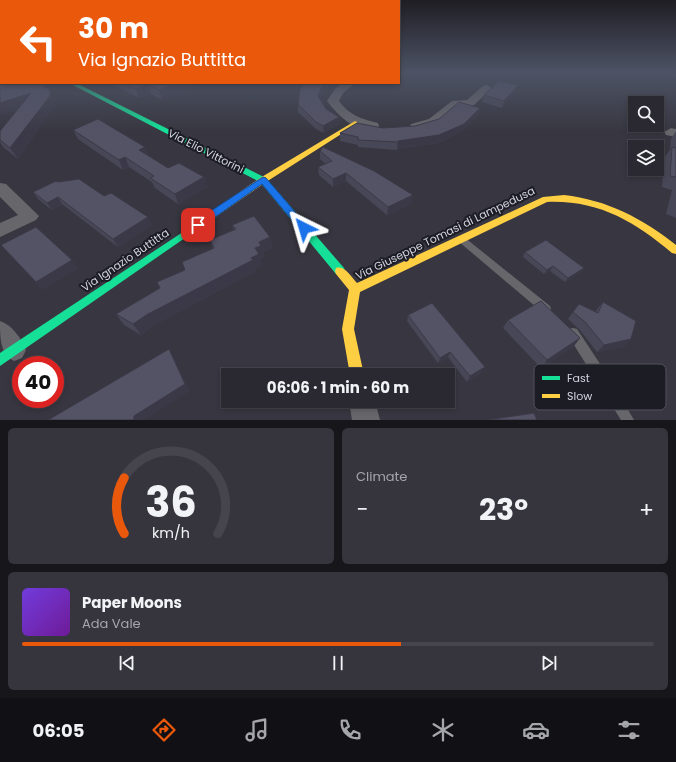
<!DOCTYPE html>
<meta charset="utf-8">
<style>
:root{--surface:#2a2931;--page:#36353d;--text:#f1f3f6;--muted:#a5a6ab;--line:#46454d;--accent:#ea580c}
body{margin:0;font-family:Poppins,sans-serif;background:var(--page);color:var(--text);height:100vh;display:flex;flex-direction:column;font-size:15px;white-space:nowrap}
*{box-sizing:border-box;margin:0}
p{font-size:13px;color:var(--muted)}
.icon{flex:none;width:22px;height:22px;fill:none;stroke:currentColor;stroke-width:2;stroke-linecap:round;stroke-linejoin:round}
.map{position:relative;height:420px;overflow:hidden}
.side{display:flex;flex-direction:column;gap:8px;padding:8px;background:#17171b;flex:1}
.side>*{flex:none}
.hud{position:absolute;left:0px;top:0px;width:400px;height:84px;box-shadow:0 2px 6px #0003,0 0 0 1px var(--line);background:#ea580c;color:#fff;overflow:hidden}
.buttons{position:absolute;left:628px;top:96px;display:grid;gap:8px}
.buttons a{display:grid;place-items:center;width:36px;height:36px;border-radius:0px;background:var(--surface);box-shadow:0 2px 6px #0003,0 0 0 1px var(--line);font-size:20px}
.speed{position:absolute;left:12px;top:356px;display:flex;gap:8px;font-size:20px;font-weight:700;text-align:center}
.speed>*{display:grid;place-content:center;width:52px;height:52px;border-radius:50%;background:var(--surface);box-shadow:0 2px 6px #0003,0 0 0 1px var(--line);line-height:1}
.speed .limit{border:6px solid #d22;background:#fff;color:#111}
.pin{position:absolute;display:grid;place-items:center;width:34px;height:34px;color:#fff;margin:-17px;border-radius:8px;box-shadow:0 2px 6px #0006}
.me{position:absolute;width:44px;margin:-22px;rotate:320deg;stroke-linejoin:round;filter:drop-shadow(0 0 3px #0008)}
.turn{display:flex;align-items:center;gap:14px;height:84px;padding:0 12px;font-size:18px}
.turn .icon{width:52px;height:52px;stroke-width:2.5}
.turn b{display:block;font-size:28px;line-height:34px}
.big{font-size:30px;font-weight:700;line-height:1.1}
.side .tile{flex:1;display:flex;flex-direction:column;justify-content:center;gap:6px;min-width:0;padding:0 14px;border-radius:6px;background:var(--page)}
.side .dial{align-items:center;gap:0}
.dial svg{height:104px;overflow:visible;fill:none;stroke:var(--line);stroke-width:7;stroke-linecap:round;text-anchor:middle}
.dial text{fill:var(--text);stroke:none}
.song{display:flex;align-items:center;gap:12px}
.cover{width:48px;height:48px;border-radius:6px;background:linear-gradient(135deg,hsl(260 70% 55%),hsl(280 70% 35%))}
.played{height:4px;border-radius:2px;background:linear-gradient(90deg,var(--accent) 60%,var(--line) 60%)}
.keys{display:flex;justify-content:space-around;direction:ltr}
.heat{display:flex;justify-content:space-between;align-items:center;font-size:22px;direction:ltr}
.side .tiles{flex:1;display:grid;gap:8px;grid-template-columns:1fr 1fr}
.tile:last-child{grid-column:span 2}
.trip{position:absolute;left:221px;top:368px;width:234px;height:40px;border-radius:0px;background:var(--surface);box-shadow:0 2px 6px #0003,0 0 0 1px var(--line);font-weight:700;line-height:40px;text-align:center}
.tabs{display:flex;height:64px;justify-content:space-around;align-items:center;background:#111014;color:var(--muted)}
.tabs .icon{width:28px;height:28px}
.tabs .selected{color:var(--accent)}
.tabs b{font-size:18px;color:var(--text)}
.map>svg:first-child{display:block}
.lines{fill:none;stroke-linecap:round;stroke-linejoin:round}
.lane{fill:#67676b;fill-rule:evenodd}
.street{fill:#67676b;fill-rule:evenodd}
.fast{fill:#16e098;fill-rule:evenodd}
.slow{fill:#ffcf43;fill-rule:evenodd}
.wall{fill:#484757}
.shaded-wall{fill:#3b3947}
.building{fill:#545265;stroke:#3b3947}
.route{fill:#1a73e8;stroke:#114b97}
.labels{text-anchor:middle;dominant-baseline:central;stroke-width:4;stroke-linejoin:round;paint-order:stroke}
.street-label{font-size:11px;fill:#d4d4e0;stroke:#1c1c24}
.key{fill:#1c1c24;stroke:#53535c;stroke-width:1}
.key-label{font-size:11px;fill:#d4d4e0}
</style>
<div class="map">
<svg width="676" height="420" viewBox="0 0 676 420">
<rect width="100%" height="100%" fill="#383741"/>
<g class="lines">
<g class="lane">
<polygon points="461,236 464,237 550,306 551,309 550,312 546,313 542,312 458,241 457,239 458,237"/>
<polygon points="573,328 577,329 608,376 634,420 621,420 569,337 568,333 569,329"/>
</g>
<g class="street">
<path d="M343 83 354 84 343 93 339 101C349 115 361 119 378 123L379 126 378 129C357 134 338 116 327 101L335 89Z"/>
<polygon points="487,85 492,88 474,105 459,106 437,125 416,131 410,127 411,124 429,119 452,101 467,100 483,86"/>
<polygon points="671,128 676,129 676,137 666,135 664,132"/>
<polygon points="0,183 6,184 39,216 36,220 0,237 0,223 18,215 0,197"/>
<path d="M0 321C12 325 21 338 26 350L22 358 14 361C0 354 0 338 0 321Z"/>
<polygon points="349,401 375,401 380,420 352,420"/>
</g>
<g class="fast">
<polygon points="69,83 76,83 266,178 344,268 345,271 344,274 340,275 336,274 260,182"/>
<polygon points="192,226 195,227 197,229 195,231 0,366 0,353"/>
</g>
<g class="slow">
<polygon points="355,121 357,122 357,124 266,182 195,231 189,231 187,229 189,227 260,178"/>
<path d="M564 195C607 200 642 218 676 245V254L672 253C634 221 598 200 547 202L360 292 354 329 364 375H350L342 329 349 290 336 274 335 271 336 268C345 265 351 277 357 283L543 197Z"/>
</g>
</g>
<g class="wall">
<polygon points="0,72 55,100 55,105 18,159 3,147 0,142 0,131 18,109 0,115"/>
<polygon points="110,83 196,83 197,86 162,100 151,94 139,98"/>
<polygon points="306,83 330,83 321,96 320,99 326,109 339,117 339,124 324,133 316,129 298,112 298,104"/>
<polygon points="518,85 516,92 502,108 482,102 484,95"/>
<polygon points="480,108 478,115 462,131 438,143 397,149 397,150 358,147 358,145 340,141 340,133 383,128 415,126"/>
<polygon points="73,130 149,156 168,168 204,177 207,187 178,204 155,188 152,182 129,167 123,170 78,139"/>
<polygon points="676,131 676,218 666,214 672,190 662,187 664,158 670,150 671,139"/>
<polygon points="320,151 412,203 387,215 346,181 333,187 319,175 318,167 326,164 320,159"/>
<polygon points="58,182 104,196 152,225 118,247 62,204 52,210 38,199 33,192"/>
<polygon points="232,225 270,237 272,248 263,252 264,257 260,259 261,265 255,268 256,271 154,325 141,335 124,325 116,314 160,288 213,249 210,240 234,230"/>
<polygon points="1,245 78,268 43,289"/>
<polygon points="525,252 584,268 581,272 565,282 550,271 544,274 523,257"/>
<polygon points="603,302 631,339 624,346 597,352 580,330 568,319 579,304 596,312 597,309"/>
<polygon points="408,315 482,372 467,382 448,357 438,363 407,321"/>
<polygon points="508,320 580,338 574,346 541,368 503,328"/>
</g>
<g class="shaded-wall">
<polygon points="178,83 196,83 197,86 162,100 159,90"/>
<polygon points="325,83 330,83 321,96 318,104 318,96 321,89"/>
<polygon points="148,84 151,94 139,98 136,89"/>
<polygon points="518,85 516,92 502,108 504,101"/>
<polygon points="50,90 55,100 55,105 18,159 10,148"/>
<polygon points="31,93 37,103 0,115 0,103"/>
<polygon points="480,108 478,115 462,131 438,143 397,149 398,141"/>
<polygon points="339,117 339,124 324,133 323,126"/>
<polygon points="145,147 149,157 139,150"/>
<polygon points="125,157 129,167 123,170 119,160"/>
<polygon points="346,173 346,181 333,187 333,179"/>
<polygon points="204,177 207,187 178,204 175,194"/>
<polygon points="413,195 412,203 387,215 388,207"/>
<polygon points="58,197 62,204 52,210 47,203"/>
<polygon points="148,217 152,225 118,247 113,239"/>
<polygon points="270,237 272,248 263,252 264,257 260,259 261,265 255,268 256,271 154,325 141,335 133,324 148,314 251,258 259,242"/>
<polygon points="72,260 78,268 43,289 36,282"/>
<polygon points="553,266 550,271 544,274 547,270"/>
<polygon points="584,268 581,272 565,282 568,278"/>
<polygon points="580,338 574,346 541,368 547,360"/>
<polygon points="631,339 624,346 597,352 604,345"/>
<polygon points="169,349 173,356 190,391 144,420 134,420 134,416"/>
<polygon points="450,352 448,357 438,363 440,358"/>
<polygon points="485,367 482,372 467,382 470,376"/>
</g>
<g class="building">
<polygon points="0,72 1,72 1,83 38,83 50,90 50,96 10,148 0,140 0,131 31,93 0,103"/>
<polygon points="499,81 518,85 504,101 484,95"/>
<polygon points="125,83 178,83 159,90 148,84 136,89"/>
<polygon points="306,83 325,83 321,89 318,96 326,109 339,117 323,126 316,122 298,104 300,89"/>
<polygon points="459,102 480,108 464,124 439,135 398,141 398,142 358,140 358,137 340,133 357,123 383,128 415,126 439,119"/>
<polygon points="98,119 145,147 139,150 168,168 179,163 204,177 175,194 150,178 154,176 125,157 119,160 73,130"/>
<polygon points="323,147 374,171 413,195 388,207 346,173 333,179 318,167 332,161 320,151"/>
<polygon points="672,147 676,148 676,177 670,176"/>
<polygon points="79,179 104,196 111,193 148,217 113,239 58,197 47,203 33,192 56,181 58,182"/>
<polygon points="254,216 270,237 259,242 261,246 255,248 259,254 251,258 253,260 148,314 133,324 116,314 160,288 157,282 185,270 182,262 214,248 210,240 236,229 232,225"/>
<polygon points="36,227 72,260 36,282 1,245"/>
<polygon points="546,240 584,268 568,278 553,266 547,270 525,252"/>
<polygon points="541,301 580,338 547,360 508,320"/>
<polygon points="603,302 636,321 631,339 604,345 586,323 573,312 579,304 598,313"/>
<polygon points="432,303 485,367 470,376 450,352 440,358 408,315"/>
<polygon points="169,349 185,384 134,416 134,420 48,420"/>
<polygon points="534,413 537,420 487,420"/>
</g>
<linearGradient id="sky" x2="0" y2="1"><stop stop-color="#1f1e24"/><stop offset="0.55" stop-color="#4d5365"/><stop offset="1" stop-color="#4d5365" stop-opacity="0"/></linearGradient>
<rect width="676" height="131" fill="url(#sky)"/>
<polygon class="route" points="263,177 266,178 307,226 309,228 307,231 301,231 262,184 201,227 194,227 194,222"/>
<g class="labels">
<g class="street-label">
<text transform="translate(206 151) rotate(27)">Via Elio Vittorini</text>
<text transform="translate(445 233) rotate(-26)">Via Giuseppe Tomasi di Lampedusa</text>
<text transform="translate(125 260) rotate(-34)">Via Ignazio Buttitta</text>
</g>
</g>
<rect x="534" y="364" width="132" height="46" rx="6" class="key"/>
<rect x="542" y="376" width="18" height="4" fill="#16e098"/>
<rect x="542" y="394" width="18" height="4" fill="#ffcf43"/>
<g class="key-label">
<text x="567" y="382">Fast</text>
<text x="567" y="400">Slow</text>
</g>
</svg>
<div class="buttons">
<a><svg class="icon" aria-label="search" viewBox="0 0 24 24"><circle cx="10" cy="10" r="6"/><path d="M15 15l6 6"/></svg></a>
<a><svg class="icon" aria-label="layers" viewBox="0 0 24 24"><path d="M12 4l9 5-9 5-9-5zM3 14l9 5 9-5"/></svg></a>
</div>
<div class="speed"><div class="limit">40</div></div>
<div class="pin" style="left:198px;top:225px;background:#d93025"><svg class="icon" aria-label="arrive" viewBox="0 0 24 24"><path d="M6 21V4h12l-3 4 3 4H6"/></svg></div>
<svg class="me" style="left:304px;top:228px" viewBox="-20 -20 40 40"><path d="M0-17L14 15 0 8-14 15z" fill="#1a73e8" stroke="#fff" stroke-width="4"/></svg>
<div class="trip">06:06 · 1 min · 60 m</div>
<div class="hud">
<div class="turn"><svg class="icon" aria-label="left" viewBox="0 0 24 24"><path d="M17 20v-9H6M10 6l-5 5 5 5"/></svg><div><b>30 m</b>Via Ignazio Buttitta</div></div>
</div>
</div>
<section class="side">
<div class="tiles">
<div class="tile dial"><svg viewBox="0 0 100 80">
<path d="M14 69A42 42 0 1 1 86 69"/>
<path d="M14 69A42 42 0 0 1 14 26" stroke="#ea580c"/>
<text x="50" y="56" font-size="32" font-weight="700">36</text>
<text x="50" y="72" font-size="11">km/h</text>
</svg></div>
<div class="tile"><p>Climate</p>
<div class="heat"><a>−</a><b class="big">23°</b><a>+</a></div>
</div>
<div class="tile">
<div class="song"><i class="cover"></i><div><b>Paper Moons</b><p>Ada Vale</p></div></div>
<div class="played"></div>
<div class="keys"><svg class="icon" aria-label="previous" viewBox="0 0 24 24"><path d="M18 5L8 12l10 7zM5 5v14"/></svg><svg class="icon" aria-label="pause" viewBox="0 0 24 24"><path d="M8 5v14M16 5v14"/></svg><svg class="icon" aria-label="next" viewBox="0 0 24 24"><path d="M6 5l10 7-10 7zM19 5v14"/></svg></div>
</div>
</div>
</section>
<nav class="tabs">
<b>06:05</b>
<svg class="icon selected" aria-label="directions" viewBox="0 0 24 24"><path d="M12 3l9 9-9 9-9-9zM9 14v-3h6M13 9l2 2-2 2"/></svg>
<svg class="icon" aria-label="music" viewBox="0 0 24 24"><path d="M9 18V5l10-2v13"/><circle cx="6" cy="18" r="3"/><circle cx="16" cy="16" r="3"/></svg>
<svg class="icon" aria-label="phone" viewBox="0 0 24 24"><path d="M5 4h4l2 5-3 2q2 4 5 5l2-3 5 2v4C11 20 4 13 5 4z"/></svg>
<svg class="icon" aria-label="climate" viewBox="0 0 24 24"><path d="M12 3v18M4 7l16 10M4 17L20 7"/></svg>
<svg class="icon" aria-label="car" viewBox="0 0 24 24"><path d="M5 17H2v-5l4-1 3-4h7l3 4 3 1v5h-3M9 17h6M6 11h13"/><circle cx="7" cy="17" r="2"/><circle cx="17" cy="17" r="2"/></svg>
<svg class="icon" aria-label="filters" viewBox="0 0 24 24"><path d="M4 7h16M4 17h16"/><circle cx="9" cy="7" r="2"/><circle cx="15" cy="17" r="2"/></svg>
</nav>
